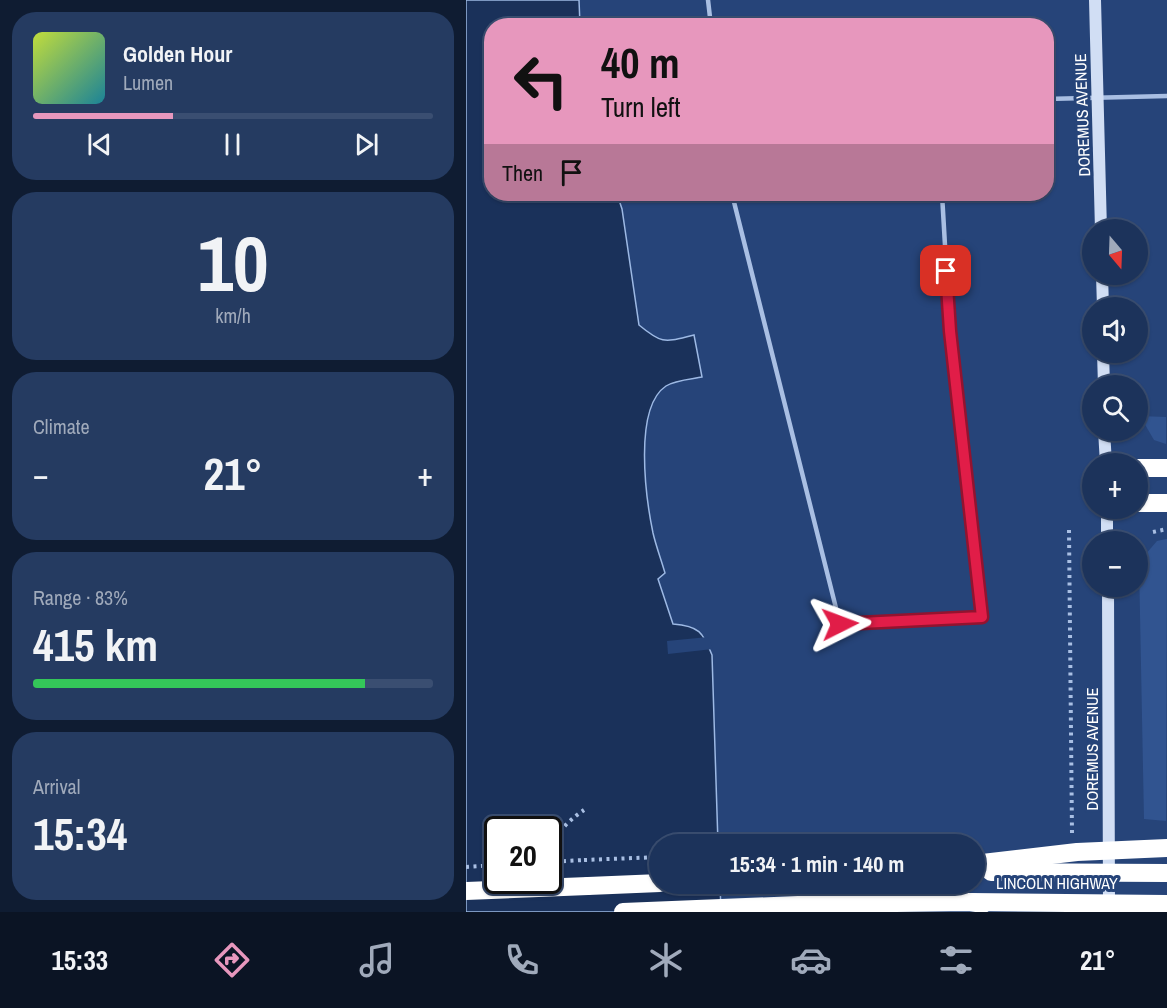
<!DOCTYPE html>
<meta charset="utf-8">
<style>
:root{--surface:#1c335b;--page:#253b61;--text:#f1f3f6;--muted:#a0aabb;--line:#3a4e71;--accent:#e797bd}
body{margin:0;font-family:"Archivo Narrow",sans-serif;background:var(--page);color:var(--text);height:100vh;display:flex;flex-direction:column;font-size:22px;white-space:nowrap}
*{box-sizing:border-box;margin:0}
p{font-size:20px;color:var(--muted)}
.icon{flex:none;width:33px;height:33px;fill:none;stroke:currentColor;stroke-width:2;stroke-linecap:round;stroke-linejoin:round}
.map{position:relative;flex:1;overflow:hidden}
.side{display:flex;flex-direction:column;gap:12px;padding:12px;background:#0f1c32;width:466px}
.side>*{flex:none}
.guide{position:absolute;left:18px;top:18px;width:570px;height:183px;border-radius:24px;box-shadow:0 2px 4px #0004,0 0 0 2px var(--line);background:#e797bd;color:#111;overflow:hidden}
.needle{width:39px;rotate:161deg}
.fabs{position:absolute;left:616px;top:219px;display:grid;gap:12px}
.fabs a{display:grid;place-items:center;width:66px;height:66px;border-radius:50%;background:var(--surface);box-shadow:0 2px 4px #0004,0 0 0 2px var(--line);font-size:30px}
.speed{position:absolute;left:18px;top:816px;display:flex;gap:12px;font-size:30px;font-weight:700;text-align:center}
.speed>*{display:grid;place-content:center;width:78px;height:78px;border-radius:50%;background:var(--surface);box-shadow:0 2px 4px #0004,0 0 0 2px var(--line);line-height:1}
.speed .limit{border:3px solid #111;border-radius:9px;background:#fff;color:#111}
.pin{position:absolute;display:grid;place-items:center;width:51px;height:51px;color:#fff;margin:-26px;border-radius:12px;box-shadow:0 3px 9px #0006}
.me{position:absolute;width:66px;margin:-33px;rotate:87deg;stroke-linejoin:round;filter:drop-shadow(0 0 4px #0008)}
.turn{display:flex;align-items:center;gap:21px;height:126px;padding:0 18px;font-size:27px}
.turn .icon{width:78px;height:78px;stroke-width:2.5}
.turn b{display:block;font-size:42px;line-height:51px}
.then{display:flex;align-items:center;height:57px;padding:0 18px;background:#0003;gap:12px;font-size:22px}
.big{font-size:45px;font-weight:700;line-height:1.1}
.side .tile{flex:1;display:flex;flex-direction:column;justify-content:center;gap:9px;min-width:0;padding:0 21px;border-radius:24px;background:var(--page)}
.side .dial{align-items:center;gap:0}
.dial b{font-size:78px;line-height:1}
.song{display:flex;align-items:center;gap:18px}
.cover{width:72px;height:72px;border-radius:9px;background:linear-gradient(135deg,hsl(70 70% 55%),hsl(190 70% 35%))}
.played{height:6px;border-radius:3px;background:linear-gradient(90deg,var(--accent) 35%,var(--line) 35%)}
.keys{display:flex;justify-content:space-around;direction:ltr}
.heat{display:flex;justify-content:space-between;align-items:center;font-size:33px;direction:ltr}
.charge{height:9px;border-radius:4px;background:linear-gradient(90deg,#34c759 83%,var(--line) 0)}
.trip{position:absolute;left:183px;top:834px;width:336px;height:60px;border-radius:30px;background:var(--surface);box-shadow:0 2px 4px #0004,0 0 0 2px var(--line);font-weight:700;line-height:60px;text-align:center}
.tabs{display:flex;height:96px;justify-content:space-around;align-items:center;background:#0b1424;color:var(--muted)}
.tabs .icon{width:42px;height:42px}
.tabs .current{color:var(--accent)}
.tabs b{font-size:27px;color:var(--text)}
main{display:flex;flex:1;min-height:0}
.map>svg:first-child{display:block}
.green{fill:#315490}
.water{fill:#1a315a;stroke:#9db9e4;stroke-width:1.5;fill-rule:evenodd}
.pier{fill:#264479}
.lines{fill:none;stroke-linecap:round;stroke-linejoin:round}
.path{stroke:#a9bfe3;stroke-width:4;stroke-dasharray:3 4.5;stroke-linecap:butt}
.lane{stroke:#a9bfe3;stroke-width:4.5}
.secondary{stroke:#d1def4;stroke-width:12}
.highway{stroke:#fff;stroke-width:18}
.path-bridge{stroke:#a9bfe3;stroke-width:4;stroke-dasharray:3 4.5;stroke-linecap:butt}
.highway-bridge{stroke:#fff;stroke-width:18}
.route-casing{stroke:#92132f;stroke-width:15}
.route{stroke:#e11d48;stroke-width:10}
.labels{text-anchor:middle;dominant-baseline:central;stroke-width:6;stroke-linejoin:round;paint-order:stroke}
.street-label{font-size:16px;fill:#fff;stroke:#264479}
</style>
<main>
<section class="side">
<div class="tile">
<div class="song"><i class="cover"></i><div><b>Golden Hour</b><p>Lumen</p></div></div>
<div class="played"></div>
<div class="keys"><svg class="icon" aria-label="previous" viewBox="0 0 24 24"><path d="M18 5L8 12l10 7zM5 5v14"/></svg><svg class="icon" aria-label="pause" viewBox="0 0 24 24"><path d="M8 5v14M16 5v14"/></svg><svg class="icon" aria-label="next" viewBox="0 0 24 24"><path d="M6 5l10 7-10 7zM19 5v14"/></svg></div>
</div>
<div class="tile dial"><b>10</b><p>km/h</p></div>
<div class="tile"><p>Climate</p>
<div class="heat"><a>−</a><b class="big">21°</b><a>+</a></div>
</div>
<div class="tile"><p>Range · 83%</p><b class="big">415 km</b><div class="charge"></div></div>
<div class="tile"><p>Arrival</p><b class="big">15:34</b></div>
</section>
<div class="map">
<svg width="701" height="912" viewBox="0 0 701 912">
<rect width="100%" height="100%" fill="#264479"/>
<g class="green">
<polygon points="674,416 700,417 700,444 688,440"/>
<polygon points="700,539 701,539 700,821 678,819 673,562 691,541"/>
</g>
<path class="water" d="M0 0H113L114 25 26 26V194H151L156 209 173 325C197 345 199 342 228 335L236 377C226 379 209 380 200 386 167 408 180 499 187 533 190 546 195 559 199 573L192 579 207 624C233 626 237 632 246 655L252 844H194V884H254L255 912H0ZM32 830H82V880H32Z"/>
<polygon class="pier" points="242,637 247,649 202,654 201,641"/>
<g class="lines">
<g class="path">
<polyline points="603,530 606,833"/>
<polyline points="687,532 701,529"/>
<path d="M82 859C87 836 99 823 118 810"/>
<polyline points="118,860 194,857"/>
<polyline points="0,867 32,865"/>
</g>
<g class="lane">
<polyline points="242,0 245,26"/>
<polyline points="580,99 701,96"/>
<polyline points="266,194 374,624 516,617 484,331 476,194"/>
</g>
<g class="secondary">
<polyline points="629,0 635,230"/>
<polyline points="636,274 637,308"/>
<polyline points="637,352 638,386"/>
<polyline points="638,430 640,464"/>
<polyline points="641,508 641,542"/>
<polyline points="642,586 643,909"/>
</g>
<g class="highway">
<polyline points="672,468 701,468"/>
<polyline points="672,503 701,503"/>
<polyline points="122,886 194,883"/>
<polyline points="157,912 356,904 503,902 517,904"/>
</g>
<g class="path-bridge">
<polyline points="472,844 502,843"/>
<polyline points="82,862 118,860"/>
</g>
<g class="highway-bridge">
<polyline points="508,864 611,852 701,848"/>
<polyline points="525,872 701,873"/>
<polyline points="0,891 122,886"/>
<polyline points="503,902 701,904"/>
</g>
</g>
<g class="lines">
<g class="route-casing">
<polyline id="route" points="374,624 516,617 484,331 480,271"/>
</g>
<use href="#route" class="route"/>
</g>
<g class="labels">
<g class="street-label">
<text transform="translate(616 115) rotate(-92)">DOREMUS AVENUE</text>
<text transform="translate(626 749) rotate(-90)">DOREMUS AVENUE</text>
<text x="591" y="883">LINCOLN HIGHWAY</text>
</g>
</g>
</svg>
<div class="fabs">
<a><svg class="needle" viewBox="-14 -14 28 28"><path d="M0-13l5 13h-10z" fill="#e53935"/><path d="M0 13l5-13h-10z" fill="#a0aabb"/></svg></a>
<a><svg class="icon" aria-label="sound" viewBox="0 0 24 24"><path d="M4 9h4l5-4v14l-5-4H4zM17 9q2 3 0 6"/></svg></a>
<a><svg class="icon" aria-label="search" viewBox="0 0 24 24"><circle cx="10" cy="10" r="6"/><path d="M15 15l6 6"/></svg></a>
<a>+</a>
<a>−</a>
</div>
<div class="speed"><div class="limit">20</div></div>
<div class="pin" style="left:480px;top:271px;background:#d93025"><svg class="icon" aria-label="arrive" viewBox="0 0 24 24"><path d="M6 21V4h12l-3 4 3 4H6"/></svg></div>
<svg class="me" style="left:374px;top:624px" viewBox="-20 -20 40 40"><path d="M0-17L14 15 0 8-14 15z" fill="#e11d48" stroke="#fff" stroke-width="4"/></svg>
<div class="trip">15:34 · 1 min · 140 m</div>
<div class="guide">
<div class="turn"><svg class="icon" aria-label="left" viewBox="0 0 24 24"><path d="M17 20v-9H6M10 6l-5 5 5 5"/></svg><div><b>40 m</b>Turn left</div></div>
<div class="then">Then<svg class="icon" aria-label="arrive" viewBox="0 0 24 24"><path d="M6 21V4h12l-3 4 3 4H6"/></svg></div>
</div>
</div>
</main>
<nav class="tabs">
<b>15:33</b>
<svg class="icon current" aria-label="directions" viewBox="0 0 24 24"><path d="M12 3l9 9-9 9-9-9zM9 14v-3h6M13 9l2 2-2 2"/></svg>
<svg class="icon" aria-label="music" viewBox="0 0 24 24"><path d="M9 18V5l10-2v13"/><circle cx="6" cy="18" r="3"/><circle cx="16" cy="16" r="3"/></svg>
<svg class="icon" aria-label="phone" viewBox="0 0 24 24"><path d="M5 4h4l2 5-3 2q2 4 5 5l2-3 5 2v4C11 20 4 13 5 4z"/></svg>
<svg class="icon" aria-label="climate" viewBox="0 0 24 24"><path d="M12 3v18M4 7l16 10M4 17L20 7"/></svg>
<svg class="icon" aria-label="car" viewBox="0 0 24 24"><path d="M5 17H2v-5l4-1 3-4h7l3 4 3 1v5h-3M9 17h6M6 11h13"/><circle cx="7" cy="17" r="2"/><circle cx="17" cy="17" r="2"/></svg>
<svg class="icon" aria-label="filters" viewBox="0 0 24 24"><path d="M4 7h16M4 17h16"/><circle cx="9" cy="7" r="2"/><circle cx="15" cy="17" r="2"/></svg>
<b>21°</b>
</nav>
